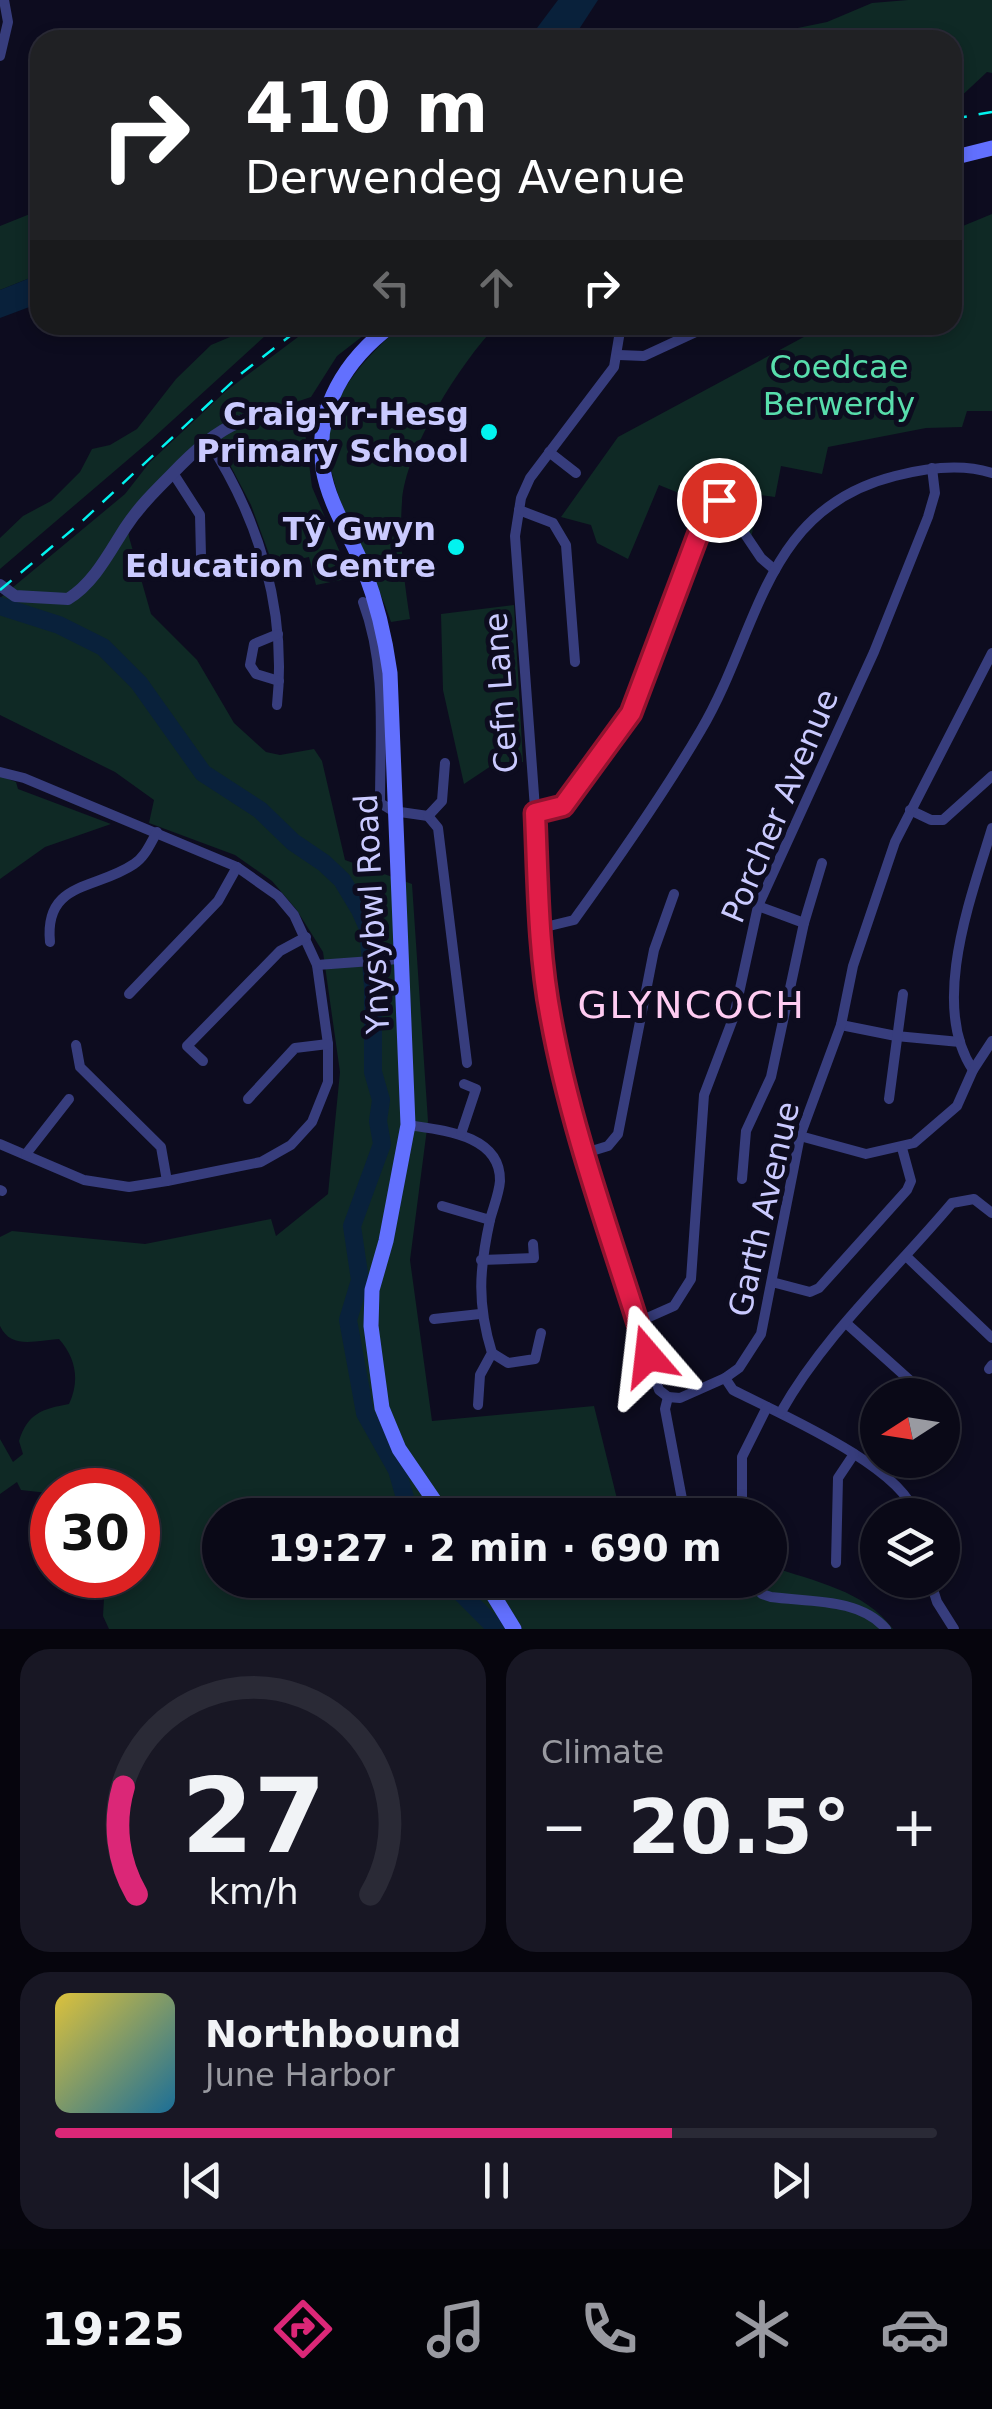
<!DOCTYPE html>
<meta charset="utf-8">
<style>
:root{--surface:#0a0917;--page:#181724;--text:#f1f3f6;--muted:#999aa1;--line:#2a2a36;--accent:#db2777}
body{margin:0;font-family:"DejaVu Sans",sans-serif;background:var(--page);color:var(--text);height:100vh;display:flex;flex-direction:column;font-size:38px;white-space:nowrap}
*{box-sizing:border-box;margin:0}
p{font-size:32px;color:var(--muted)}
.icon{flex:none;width:55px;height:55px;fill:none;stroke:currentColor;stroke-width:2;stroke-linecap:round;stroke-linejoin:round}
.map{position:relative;height:1629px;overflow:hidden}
.side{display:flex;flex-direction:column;gap:20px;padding:20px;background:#06050d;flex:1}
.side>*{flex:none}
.banner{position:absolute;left:30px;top:30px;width:932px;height:305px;border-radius:30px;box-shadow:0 5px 15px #0003,0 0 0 2px var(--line);background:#202124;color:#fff;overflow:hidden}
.needle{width:65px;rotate:258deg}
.buttons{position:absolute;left:860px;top:1378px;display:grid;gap:20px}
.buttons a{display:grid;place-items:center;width:100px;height:100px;border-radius:50%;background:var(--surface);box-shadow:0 5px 15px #0003,0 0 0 2px var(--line);font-size:50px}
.speed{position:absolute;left:30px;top:1468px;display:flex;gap:20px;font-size:50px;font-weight:700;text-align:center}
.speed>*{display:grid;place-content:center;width:130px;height:130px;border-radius:50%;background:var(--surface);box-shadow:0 5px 15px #0003,0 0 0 2px var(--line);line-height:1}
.speed .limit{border:15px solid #d22;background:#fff;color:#111}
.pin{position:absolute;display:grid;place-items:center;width:85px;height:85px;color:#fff;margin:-42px;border:5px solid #fff;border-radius:50%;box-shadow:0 2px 10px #0007}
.me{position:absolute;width:110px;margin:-55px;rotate:343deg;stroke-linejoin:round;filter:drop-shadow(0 0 8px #0008)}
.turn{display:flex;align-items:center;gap:35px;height:210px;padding:0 50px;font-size:45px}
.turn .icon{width:130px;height:130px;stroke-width:2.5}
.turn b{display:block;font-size:70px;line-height:85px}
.lanes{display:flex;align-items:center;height:95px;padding:0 50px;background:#0003;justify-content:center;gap:50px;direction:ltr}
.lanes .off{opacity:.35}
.big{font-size:75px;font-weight:600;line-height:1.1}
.side .tile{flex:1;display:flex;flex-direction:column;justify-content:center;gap:15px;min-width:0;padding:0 35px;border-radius:30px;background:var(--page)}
.side .dial{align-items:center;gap:0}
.dial svg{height:260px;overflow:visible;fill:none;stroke:var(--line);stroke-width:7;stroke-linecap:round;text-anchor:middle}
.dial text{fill:var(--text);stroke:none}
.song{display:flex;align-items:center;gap:30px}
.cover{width:120px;height:120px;border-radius:15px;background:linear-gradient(135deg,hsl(50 70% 55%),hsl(200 70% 35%))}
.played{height:10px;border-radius:5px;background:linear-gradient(90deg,var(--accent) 70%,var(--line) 70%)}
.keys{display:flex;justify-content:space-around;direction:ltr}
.heat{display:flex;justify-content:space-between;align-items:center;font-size:55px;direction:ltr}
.side .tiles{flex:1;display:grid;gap:20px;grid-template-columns:1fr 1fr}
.tile:last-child{grid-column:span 2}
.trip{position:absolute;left:202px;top:1498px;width:585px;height:100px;border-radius:50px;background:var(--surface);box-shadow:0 5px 15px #0003,0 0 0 2px var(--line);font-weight:600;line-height:100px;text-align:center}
.tab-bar{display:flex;height:160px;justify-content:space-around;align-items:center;background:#040409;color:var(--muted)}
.tab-bar .icon{width:70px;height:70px}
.tab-bar .active{color:var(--accent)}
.tab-bar b{font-size:45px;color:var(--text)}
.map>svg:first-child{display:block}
.green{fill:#0f2925}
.water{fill:#09213b}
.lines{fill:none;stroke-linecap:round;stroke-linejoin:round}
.river{stroke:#09213b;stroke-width:18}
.minor{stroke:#373d7d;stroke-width:10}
.tertiary{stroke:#373d7d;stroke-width:12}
.secondary{stroke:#6270fe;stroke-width:15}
.rail{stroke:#02f3ef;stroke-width:2.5;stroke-dasharray:15 12;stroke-linecap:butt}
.route-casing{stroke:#92132f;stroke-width:25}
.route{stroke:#e11d48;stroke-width:18}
.poi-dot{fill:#02f3ef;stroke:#0d0c1f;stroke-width:4}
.labels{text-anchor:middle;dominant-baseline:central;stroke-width:10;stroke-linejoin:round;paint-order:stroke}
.park-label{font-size:32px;fill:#58ddac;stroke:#0d0c1f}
.poi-label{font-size:32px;font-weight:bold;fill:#cacaff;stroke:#0d0c1f;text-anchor:end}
.street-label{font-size:32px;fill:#cacaff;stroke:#0d0c1f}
.quarter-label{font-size:38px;letter-spacing:2.5px;fill:#ffccf2;stroke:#0d0c1f}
</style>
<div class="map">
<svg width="992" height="1629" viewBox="0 0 992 1629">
<rect width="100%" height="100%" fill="#0d0c1f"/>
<g class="green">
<polygon points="908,0 992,0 992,73 987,72 956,101 953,101 952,40 781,40 788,30 827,22 872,3"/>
<polygon points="40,210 40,274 0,290 0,226"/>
<polygon points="992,214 992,411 967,411 962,427 926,428 828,447 822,474 781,466 775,497 760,495 749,548 726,512 659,485 628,559 597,543 591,525 561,517 618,437 826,325 952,325 953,257 958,228"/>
<polygon points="238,325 277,325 152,439 0,569 0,538 23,516 51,501 80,472 92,449 110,445 137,429 176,379 211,345 230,337"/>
<path d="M314 325H377L337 356 311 397 284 406 269 404 231 418 204 437 127 515 129 537 151 614 197 660 234 723 266 752 280 755 314 749 322 761 345 860 412 884 428 1121 410 1260 432 1421 594 1406 621 1515H220V1580H770V1566C815 1582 864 1590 893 1629H109L103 1616 104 1599 110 1597 107 1575H138V1490H52V1534L39 1510 48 1493 21 1490 17 1482 0 1494V1439L13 1462 23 1454 19 1441C28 1413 42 1409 69 1404 80 1381 76 1358 59 1339 37 1340 11 1350 0 1326V1237L12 1231 145 1244 271 1219 276 1236 328 1194 340 1072 323 952 296 909 272 881 235 855 149 823 154 800 115 772 0 715V598L125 494 150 462 226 391Z"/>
<path d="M403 325H497C461 362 405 450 402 502 399 540 404 581 410 619L391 622C347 494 270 435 403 325Z"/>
<polygon points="271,414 303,416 312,487 351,578 316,585 309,557 273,565 251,505 216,438"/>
<polygon points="514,605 523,762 497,762 464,784 443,690 441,614"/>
<polygon points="0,776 16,782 18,789 111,824 45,847 0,879"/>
</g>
<g class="water">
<polygon points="558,0 598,0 572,40 528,40"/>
<polygon points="40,274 40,303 0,318 0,290"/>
</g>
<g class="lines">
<g class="river">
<polyline points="0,606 59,625 103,647 139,683 203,773 260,810 293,842 324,863 342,880 360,910 368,928 373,986 373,1072 381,1100 378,1121 382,1144 352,1226 360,1280 348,1320 365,1413 397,1470 410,1515"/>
<polyline points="448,1580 497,1629"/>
</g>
<g class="minor">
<polyline points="0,56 8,22 4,0"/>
<polyline points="621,325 614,367 530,478 521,498 515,536 550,1013 582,1154 659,1390 668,1397"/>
<polyline points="619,355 644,356 711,325"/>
<path d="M207 439C259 518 287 610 277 705"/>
<polyline points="549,452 576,473"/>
<polyline points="173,473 200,515 201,556"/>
<polyline points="519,510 553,523 566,545 575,662"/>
<path d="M363 602C387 666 380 735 380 803L393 811 428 816 438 828 467 1063"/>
<polyline points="278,634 254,644 250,665 256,674 279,681"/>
<polyline points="0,772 24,778 237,867 278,896 294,915 317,965 328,1044 328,1082 312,1122 291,1145 261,1162 167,1181 129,1187 84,1180 0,1144"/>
<polyline points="910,810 931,820 943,820 992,776"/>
<polyline points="535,813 563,805 631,713 710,504 719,500 724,503 761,558 775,570"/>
<polyline points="428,816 442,801 445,763"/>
<polyline points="758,906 804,923"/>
<path d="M541 928 574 920C618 859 663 795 701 730 760 630 763 509 895 476 926 468 961 463 992 473"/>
<path d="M50 942C44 881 96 890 134 864 145 857 150 844 157 832"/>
<polyline points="317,965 399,959"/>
<polyline points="129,994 218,901 237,867"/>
<polyline points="841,1025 896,1036 960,1042"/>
<polyline points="76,1045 80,1067 161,1147 167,1181"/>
<polyline points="203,1061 187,1046 280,951 306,937"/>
<path d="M973 1070C929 1005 972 895 992 828"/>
<polyline points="248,1099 295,1048 328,1044"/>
<polyline points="889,1099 903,994"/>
<path d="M408 1125C440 1130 501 1134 500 1181 499 1194 493 1208 490 1220L442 1206"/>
<polyline points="461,1134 476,1089 464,1084"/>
<polyline points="800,1136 866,1154 914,1143 957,1106 973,1070 992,1041"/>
<polyline points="26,1154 69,1099"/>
<polyline points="582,1154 608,1146 618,1134 654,950 674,894"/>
<polyline points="742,1179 746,1131 771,1077 804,923 822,863"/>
<polyline points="0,1190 2,1191"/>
<polyline points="907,1257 992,1338"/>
<polyline points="481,1260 534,1258 533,1244"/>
<polyline points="772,1282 810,1292 819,1288 907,1190 911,1181 902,1148"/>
<polyline points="434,1319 480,1314"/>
<polyline points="638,1322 674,1306 691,1279 704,1095 734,1016 758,906 874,652 928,517 935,493 932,468"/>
<polyline points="846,1323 924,1393"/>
<polyline points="492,1353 508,1363 535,1359 541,1333"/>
<polyline points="989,1369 992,1365"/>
<polyline points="725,1378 739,1368 761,1334 800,1136 841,1025 853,966 895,842 992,653"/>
<path d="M668 1397 680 1398 725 1378 733 1390C776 1412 904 1467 915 1515"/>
<polyline points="668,1397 665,1409 685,1515"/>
<path d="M478 1405 480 1375 492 1353C477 1304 479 1270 490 1220"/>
<path d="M781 1412C825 1334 895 1271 952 1203L974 1199 992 1213"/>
<polyline points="742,1515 742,1457 767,1407"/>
<polyline points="836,1563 838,1478 854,1454"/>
<path d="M748 1580 762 1594 771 1597C809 1602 860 1598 886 1629"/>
<polyline points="930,1580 937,1602 954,1629"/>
</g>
<path class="tertiary" d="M0 585 15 596 68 599C94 583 109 553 125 528 138 508 154 492 171 475 223 421 251 408 326 411"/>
<g class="secondary">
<polyline points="952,158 992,148"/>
<path d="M392 325C346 359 314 409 323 469 329 505 351 536 364 569 377 603 385 637 390 673L408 1125 386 1241 372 1290 371 1326 382 1408 399 1449 444 1515"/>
<polyline points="484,1580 514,1629"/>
</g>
<g class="rail">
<polyline points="952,119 992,112"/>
<polyline points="0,590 78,525 242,373 304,325"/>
</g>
</g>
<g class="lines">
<g class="route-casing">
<path id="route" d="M648 1356C614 1244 572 1135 551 1019 538 952 538 881 535 813L563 806 631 713 707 511 719 500"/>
</g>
<use href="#route" class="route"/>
</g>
<g class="poi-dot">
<circle cx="489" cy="432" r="10"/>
<circle cx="456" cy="547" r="10"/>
</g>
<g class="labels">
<g class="park-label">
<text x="839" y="367">Coedcae<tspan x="839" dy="37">Berwerdy</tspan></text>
</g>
<g class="poi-label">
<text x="469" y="414">Craig-Yr-Hesg<tspan x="469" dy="37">Primary School</tspan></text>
<text x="436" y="529">Tŷ Gwyn<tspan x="436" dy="37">Education Centre</tspan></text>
</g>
<g class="street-label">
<text transform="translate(501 693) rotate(-94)">Cefn Lane</text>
<text transform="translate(780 806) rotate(-67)">Porcher Avenue</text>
<text transform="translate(372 914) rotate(-93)">Ynysybwl Road</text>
<text transform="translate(764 1209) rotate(-77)">Garth Avenue</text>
</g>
<g class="quarter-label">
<text x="692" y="1005">GLYNCOCH</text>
</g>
</g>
</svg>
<div class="buttons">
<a><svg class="needle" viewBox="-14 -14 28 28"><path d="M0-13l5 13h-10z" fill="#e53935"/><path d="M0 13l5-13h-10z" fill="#999aa1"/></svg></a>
<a><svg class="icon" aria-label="layers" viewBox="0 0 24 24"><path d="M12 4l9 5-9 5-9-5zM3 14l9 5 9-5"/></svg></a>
</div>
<div class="speed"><div class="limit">30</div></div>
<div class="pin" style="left:719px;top:500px;background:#d93025"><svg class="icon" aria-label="arrive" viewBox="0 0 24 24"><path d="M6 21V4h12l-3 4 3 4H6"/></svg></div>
<svg class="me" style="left:648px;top:1356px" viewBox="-20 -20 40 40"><path d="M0-17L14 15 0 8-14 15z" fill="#e11d48" stroke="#fff" stroke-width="4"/></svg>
<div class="trip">19:27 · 2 min · 690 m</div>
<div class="banner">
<div class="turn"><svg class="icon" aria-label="right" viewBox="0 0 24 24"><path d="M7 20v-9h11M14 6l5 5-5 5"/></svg><div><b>410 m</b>Derwendeg Avenue</div></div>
<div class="lanes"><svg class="icon off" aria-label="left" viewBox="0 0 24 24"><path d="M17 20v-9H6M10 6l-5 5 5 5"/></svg><svg class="icon off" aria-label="ahead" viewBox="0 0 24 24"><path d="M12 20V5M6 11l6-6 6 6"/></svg><svg class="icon" aria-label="right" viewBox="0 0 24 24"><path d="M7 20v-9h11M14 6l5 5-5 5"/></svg></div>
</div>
</div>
<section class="side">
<div class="tiles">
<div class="tile dial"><svg viewBox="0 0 100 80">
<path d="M14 69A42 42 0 1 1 86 69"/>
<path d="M14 69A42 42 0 0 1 10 36" stroke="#db2777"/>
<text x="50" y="56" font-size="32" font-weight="700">27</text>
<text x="50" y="72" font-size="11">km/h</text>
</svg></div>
<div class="tile"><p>Climate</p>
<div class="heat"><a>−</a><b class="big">20.5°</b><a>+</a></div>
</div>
<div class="tile">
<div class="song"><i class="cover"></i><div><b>Northbound</b><p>June Harbor</p></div></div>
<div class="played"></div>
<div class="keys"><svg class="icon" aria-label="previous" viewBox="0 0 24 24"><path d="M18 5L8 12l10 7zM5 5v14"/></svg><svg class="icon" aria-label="pause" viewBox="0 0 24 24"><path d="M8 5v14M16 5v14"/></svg><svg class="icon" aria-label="next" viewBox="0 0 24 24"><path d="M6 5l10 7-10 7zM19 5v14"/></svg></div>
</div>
</div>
</section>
<nav class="tab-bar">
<b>19:25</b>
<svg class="icon active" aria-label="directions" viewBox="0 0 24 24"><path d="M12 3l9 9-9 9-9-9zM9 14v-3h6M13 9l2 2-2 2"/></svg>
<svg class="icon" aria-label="music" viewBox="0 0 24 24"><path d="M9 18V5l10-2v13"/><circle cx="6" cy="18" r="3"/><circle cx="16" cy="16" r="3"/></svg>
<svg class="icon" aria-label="phone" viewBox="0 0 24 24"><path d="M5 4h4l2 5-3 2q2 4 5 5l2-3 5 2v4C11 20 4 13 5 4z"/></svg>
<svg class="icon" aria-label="climate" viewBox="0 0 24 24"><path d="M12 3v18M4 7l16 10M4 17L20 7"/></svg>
<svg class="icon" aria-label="car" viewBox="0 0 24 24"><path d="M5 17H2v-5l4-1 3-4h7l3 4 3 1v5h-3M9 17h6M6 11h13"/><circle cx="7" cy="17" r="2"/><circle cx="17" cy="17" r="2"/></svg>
</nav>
